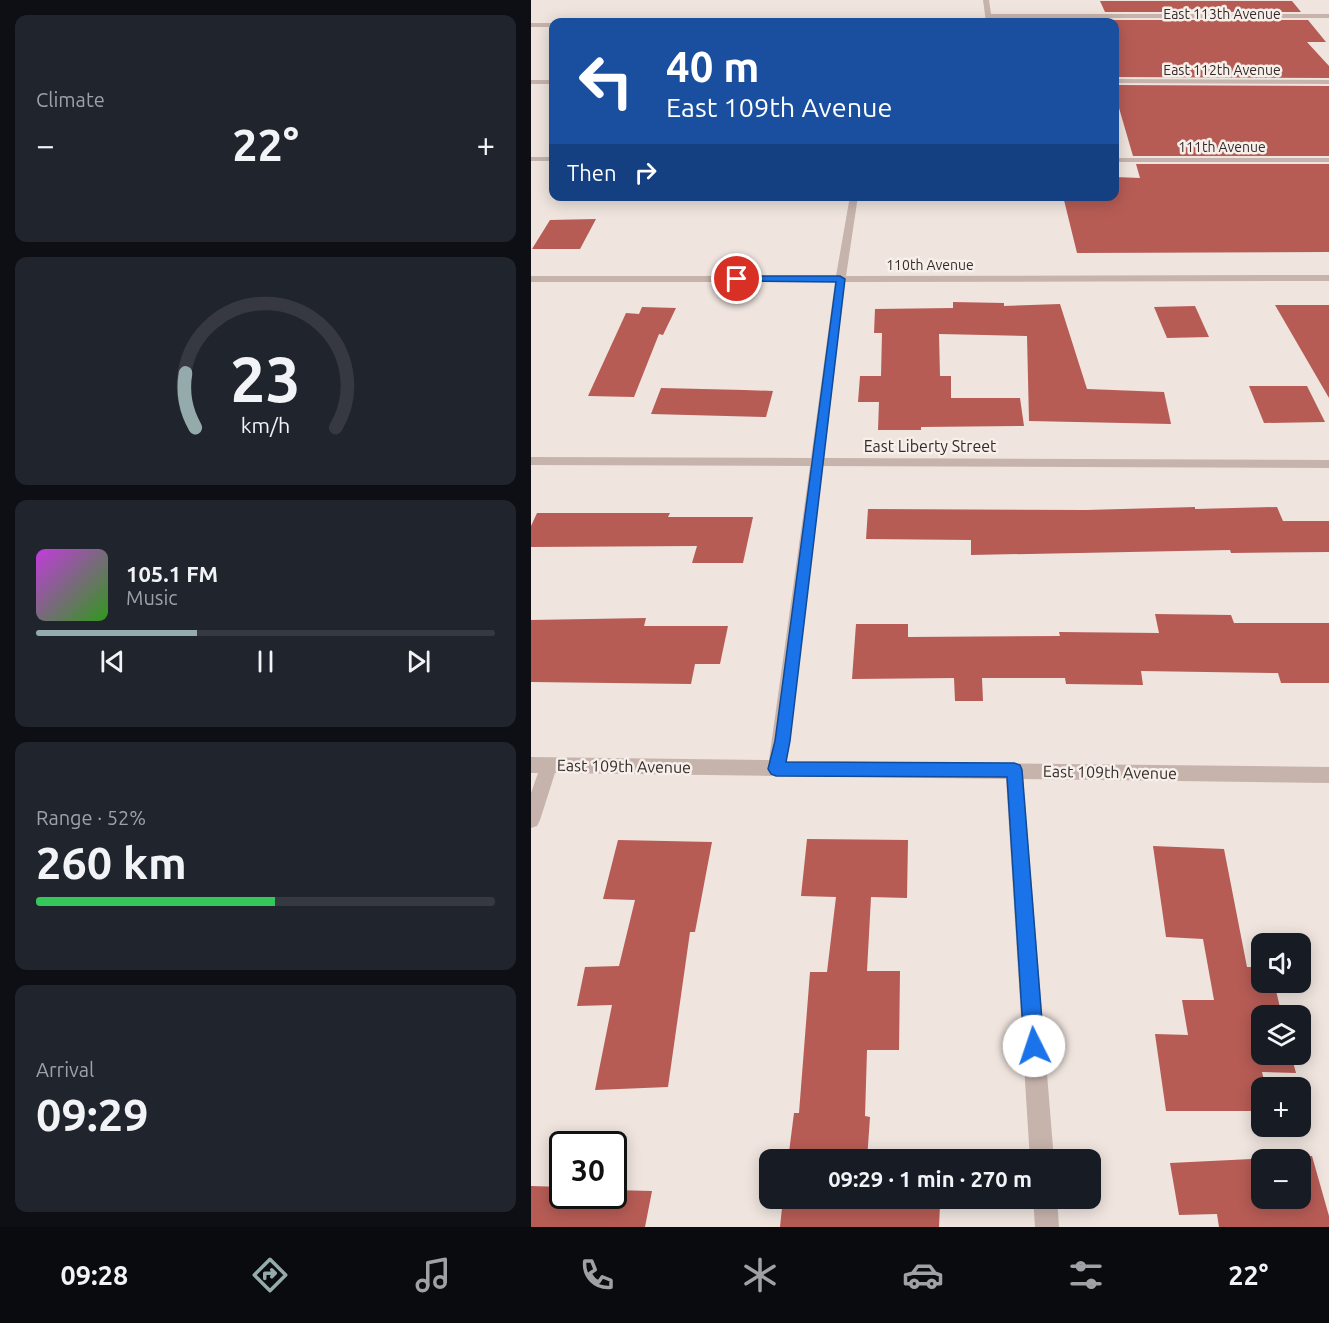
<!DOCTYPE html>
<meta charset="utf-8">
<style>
:root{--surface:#171b24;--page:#20242c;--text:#f1f3f6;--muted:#9ea1a6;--line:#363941;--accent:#95aaaa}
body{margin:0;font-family:Ubuntu,sans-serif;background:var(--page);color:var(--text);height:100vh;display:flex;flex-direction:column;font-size:22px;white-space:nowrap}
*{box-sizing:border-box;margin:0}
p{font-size:20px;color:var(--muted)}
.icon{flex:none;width:33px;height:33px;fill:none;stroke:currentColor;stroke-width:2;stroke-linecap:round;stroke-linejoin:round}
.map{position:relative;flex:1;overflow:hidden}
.panel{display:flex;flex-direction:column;gap:15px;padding:15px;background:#0d0f14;width:531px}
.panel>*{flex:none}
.banner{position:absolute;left:18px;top:18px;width:570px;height:183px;border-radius:12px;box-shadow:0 3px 15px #0003;background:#1a4fa0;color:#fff;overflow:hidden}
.controls{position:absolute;left:720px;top:933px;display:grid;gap:12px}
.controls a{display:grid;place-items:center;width:60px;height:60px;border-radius:12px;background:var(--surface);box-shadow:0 3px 15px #0003;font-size:30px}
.speed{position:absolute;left:18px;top:1131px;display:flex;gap:12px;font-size:30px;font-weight:700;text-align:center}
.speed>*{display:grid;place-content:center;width:78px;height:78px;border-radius:50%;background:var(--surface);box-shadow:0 3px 15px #0003;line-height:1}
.speed .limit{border:3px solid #111;border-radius:9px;background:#fff;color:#111}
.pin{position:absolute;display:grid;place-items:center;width:51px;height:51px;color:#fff;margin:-26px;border:3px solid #fff;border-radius:50%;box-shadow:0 2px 6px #0007}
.me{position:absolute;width:66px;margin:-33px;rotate:356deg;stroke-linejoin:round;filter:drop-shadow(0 0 4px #0008)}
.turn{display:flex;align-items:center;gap:21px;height:126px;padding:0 18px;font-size:27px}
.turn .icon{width:78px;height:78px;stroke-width:2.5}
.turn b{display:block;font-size:42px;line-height:51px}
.then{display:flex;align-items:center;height:57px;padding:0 18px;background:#0003;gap:12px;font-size:22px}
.big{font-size:45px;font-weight:600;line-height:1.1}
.panel .tile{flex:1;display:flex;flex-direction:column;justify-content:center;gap:9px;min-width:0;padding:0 21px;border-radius:12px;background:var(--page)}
.panel .dial{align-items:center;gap:0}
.dial svg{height:156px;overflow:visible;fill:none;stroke:var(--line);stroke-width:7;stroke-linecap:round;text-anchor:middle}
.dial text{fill:var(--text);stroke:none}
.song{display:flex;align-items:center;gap:18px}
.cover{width:72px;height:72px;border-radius:9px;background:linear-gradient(135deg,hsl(290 70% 55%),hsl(110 70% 35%))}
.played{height:6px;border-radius:3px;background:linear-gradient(90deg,var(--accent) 35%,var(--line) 35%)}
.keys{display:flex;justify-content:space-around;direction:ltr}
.heat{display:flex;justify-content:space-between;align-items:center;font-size:33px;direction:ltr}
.charge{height:9px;border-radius:4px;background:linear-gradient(90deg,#34c759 52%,var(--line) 0)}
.trip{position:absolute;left:228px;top:1149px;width:342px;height:60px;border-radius:12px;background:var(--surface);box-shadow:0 3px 15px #0003;font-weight:600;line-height:60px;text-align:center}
.dock{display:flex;height:96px;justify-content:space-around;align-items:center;background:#090b0e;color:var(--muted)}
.dock .icon{width:42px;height:42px}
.dock .active{color:var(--accent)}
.dock b{font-size:27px;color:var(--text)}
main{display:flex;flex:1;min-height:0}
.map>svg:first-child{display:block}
.building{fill:#b65c55;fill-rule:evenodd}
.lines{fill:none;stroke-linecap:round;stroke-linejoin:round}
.minor{fill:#c6b3ac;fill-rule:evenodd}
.route{fill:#1a73e8;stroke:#114b97;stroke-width:1.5}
.labels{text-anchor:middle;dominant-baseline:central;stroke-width:5;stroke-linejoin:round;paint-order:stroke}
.far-street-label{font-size:14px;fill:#352b2a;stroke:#f7efea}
.street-label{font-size:16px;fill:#352b2a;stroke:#f7efea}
</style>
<main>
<section class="panel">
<div class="tile"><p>Climate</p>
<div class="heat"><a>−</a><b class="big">22°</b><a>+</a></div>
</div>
<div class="tile dial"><svg viewBox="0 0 100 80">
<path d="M14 69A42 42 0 1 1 86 69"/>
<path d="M14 69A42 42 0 0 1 9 41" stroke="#95aaaa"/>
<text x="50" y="56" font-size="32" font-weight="700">23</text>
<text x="50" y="72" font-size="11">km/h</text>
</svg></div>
<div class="tile">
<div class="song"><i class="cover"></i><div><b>105.1 FM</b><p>Music</p></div></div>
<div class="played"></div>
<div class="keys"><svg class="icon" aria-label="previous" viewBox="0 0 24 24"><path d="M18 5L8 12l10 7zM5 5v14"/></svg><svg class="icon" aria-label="pause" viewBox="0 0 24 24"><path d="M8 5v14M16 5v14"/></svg><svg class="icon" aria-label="next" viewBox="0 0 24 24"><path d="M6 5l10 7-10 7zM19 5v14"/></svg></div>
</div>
<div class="tile"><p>Range · 52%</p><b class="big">260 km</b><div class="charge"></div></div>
<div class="tile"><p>Arrival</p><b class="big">09:29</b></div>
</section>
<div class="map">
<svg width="798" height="1227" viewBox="0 0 798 1227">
<rect width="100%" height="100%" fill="#efe4de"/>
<g class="building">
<polygon points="569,1 761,1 770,12 574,12"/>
<polygon points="577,20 777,20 795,42 776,42 798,66 798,78 584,77 584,22 578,22"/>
<polygon points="584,85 798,86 798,156 602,156 588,108 584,108"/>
<polygon points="605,164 798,164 798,252 546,253 532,196 584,196 584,177 609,178"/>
<polygon points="65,219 49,249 1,249 19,220"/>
<polygon points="422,302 473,303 473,306 529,304 556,389 633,392 640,424 498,421 496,336 408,334 409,376 420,376 420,398 489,398 493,426 390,427 390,430 347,430 348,402 327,402 329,376 350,376 351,333 343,333 344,309 422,308"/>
<polygon points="744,305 798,305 798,398"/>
<polygon points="664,306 678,337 636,338 623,307"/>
<polygon points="111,307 145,308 132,335 128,334 103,397 57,396 95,313 108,314"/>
<polygon points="718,386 776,386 794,422 733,423"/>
<polygon points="130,388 213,390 242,391 235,417 120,414"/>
<polygon points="664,507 664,509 746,507 752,521 798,521 798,552 700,553 699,550 440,555 440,540 335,539 337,509 555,510"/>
<polygon points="6,513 139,513 137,517 222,517 212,563 161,563 166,546 0,547 0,526"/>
<polygon points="624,614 700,615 703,623 798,623 798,683 750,683 747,673 610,671 612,685 535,684 534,678 451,678 452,701 424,701 423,678 321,679 325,624 377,624 377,637 529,636 528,632 628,633"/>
<polygon points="115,618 113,626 197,626 189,664 164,664 160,684 0,682 0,620"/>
<polygon points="276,839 377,840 376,898 340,897 336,971 369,971 368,1050 336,1050 334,1116 339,1117 336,1160 257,1160 263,1113 268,1113 279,972 296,972 305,897 270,896"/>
<polygon points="87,840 181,842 164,932 159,932 137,1087 64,1090 81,1005 46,1006 54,967 88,966 104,900 72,899"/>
<polygon points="622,846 693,849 716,967 730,967 730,982 743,982 751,1016 730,1016 730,1054 760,1054 765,1073 731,1072 735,1088 730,1088 730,1111 635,1111 624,1034 657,1035 651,1000 683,1000 672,939 635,937"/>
<polygon points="52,1143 92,1144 82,1182 82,1144"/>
<path d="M781 1156 798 1216V1227H688L686 1214 648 1215 639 1163ZM730 1160H770V1198H730Z"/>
<polygon points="0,1186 32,1187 32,1196 82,1196 82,1190 121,1191 114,1227 0,1227"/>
<polygon points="252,1198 334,1198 334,1201 409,1205 408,1227 249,1227"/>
</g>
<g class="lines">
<g class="minor">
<polygon points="452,0 458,0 460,14 798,14 798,18 460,18 461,22 455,22"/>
<rect x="0" y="23" width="22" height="4"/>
<polygon points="584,79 798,80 798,84 584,83"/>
<rect x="0" y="80" width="22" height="4"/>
<rect x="0" y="157" width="22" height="4"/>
<rect x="584" y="158" width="214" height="4"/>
<polygon points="319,196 327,196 315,276 798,275 798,281 314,282 293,458 798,460 798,468 292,466 255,761 798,767 798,783 492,779 523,1160 499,1160 475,779 24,773 9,820 6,826 0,828 0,793 7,773 0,773 0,757 238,760 279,466 0,465 0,457 280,458 304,282 0,282 0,276 305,276"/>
<polygon points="502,1198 526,1198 528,1227 504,1227"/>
</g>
</g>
<polygon class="route" points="206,276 309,276 314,279 259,741 255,762 483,763 489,765 491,770 513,1046 510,1053 503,1055 496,1053 493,1046 476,777 245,776 240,774 237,769 244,741 305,282 203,281 202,279"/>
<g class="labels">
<g class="far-street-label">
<text x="691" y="14">East 113th Avenue</text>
<text x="691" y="70">East 112th Avenue</text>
<text x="691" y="147">111th Avenue</text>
<text x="399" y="265">110th Avenue</text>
</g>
<g class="street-label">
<text x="399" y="446">East Liberty Street</text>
<text transform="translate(93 766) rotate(1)">East 109th Avenue</text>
<text transform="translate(579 772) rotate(1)">East 109th Avenue</text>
</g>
</g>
</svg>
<div class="controls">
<a><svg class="icon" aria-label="sound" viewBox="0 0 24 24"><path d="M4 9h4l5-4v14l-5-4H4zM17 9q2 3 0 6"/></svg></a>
<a><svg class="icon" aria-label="layers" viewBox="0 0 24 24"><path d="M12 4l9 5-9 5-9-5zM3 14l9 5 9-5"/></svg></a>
<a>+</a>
<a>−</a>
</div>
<div class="speed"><div class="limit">30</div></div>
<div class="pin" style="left:206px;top:279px;background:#d93025"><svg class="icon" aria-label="arrive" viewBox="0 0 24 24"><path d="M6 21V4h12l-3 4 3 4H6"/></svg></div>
<svg class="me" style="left:503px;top:1046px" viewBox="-20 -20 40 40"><circle r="19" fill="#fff"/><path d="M0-13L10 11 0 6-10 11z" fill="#1a73e8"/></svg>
<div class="trip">09:29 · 1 min · 270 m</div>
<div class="banner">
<div class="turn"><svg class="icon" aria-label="left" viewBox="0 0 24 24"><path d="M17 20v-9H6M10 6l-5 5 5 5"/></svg><div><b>40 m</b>East 109th Avenue</div></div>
<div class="then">Then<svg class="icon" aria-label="right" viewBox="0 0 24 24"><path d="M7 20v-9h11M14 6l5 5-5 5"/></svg></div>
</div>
</div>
</main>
<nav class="dock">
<b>09:28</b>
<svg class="icon active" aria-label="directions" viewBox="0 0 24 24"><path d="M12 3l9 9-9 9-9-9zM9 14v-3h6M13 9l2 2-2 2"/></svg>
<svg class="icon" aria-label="music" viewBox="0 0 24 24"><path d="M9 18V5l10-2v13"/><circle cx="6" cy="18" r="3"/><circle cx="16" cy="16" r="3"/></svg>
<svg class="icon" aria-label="phone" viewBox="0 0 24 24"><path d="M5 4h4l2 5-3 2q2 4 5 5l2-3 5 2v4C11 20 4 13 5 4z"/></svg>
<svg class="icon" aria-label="climate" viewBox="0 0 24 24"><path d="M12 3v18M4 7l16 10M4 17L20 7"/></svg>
<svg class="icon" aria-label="car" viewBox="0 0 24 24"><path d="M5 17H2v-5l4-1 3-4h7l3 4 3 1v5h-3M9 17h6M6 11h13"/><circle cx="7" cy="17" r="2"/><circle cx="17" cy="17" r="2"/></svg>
<svg class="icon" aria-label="filters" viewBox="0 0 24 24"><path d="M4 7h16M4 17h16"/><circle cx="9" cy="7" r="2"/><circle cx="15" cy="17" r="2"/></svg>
<b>22°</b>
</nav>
